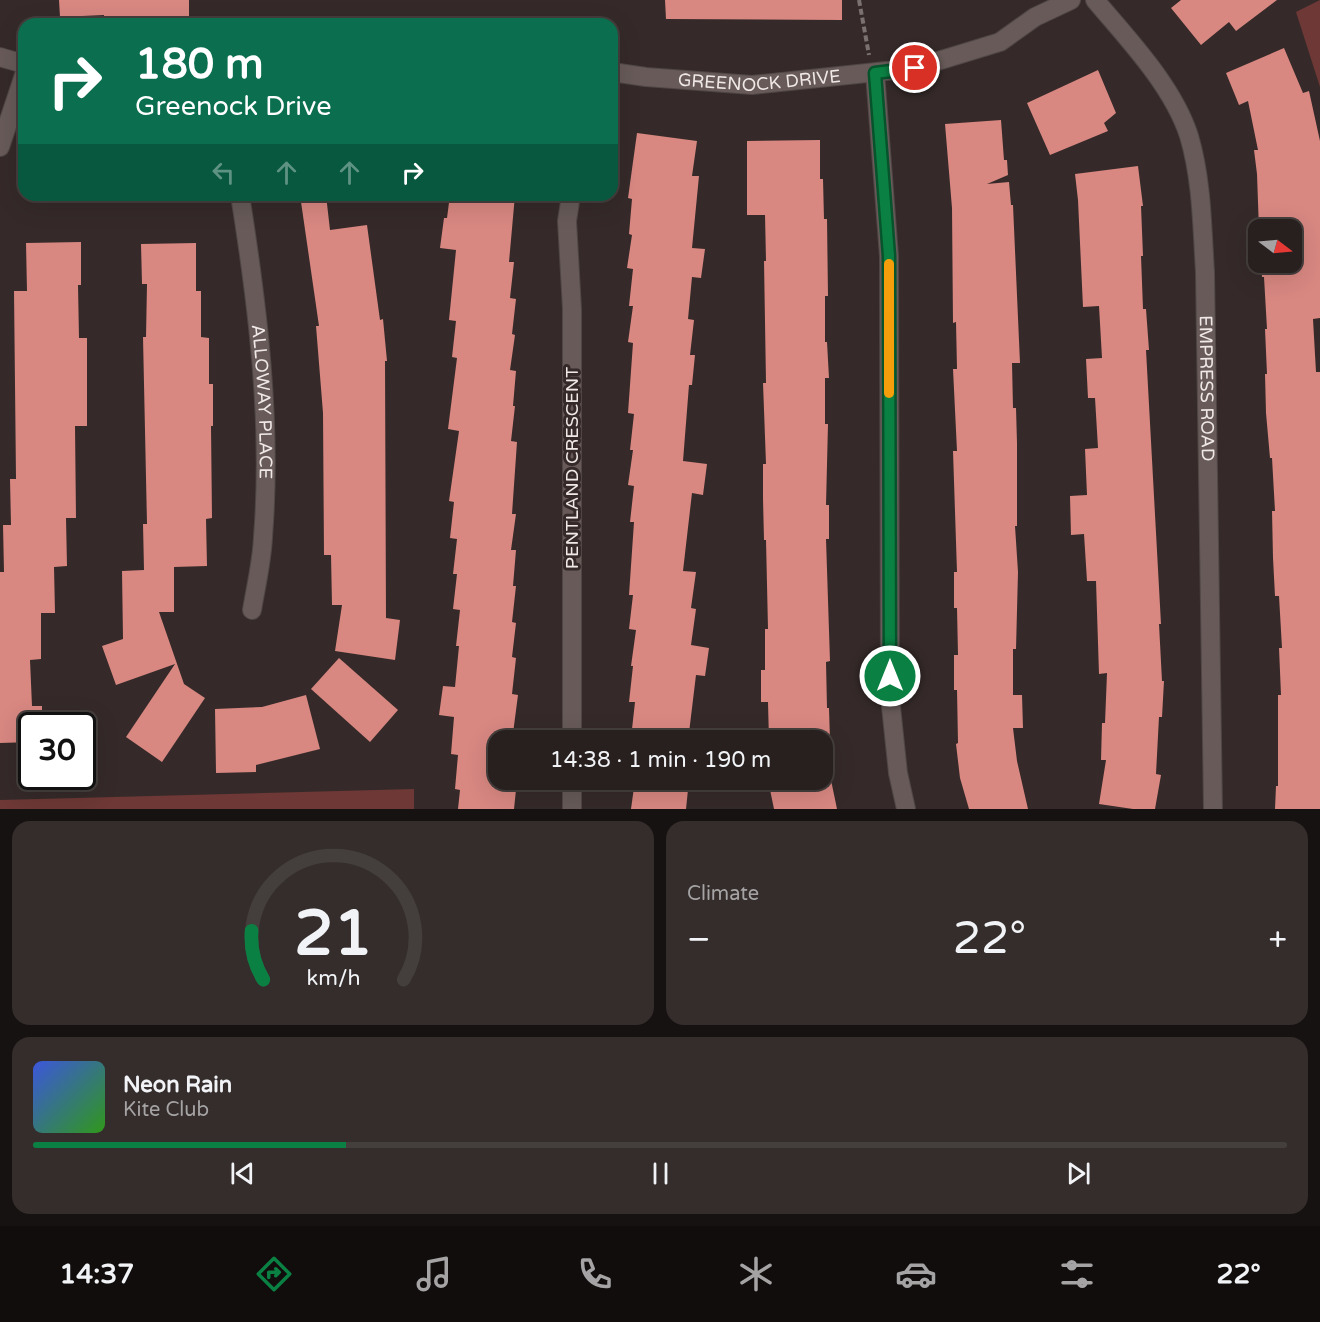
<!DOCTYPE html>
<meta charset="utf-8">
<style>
:root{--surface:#28201f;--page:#342d2c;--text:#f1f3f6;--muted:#a5a3a4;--line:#443e3d;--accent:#0b8043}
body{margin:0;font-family:"Varela Round",sans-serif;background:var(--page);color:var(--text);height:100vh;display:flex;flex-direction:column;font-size:22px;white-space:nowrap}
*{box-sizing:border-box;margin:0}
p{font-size:20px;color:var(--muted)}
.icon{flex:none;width:33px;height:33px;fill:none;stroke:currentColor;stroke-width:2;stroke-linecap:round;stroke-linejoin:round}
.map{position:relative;height:809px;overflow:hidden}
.drawer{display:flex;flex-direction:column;gap:12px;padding:12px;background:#161211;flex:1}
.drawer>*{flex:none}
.top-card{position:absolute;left:18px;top:18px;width:600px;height:183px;border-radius:18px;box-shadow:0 6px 24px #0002,0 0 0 2px var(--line);background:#0b6e4f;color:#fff;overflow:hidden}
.needle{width:39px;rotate:106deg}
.controls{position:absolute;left:1248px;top:219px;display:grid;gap:12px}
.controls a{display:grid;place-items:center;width:54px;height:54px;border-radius:12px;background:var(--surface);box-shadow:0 6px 24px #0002,0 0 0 2px var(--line);font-size:30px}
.speed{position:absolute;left:18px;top:712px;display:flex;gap:12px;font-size:30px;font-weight:700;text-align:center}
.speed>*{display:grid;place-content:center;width:78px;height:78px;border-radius:50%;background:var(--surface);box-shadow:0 6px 24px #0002,0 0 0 2px var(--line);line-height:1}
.speed .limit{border:3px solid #111;border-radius:9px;background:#fff;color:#111}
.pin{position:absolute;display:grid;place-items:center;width:51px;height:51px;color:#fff;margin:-26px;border:3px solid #fff;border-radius:50%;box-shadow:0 2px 6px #0007}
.me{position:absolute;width:66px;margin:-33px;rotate:0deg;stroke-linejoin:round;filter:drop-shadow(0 0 4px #0008)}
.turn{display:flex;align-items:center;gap:21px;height:126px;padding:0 18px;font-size:27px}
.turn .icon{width:78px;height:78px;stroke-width:2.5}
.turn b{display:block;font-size:42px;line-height:51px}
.lanes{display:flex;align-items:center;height:57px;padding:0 18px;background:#0003;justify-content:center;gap:30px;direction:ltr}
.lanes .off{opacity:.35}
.big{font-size:45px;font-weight:600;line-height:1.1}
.drawer .card{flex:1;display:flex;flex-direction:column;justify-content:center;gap:9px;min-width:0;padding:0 21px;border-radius:18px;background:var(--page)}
.drawer .dial{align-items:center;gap:0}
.dial svg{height:156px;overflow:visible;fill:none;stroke:var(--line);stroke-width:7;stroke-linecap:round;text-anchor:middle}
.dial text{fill:var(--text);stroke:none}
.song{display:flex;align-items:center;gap:18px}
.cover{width:72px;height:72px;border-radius:9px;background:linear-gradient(135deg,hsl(230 70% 55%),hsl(110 70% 35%))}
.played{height:6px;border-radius:3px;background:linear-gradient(90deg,var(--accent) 25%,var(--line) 25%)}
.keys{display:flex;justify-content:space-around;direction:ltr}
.heat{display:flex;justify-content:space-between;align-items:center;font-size:33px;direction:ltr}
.drawer .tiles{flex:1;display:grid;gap:12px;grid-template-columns:1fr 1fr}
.card:last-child{grid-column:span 2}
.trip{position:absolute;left:488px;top:730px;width:345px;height:60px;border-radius:18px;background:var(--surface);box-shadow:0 6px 24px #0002,0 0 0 2px var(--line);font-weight:600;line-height:60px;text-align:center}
.tab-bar{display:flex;height:96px;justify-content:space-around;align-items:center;background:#100d0c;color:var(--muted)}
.tab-bar .icon{width:42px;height:42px}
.tab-bar .selected{color:var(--accent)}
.tab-bar b{font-size:27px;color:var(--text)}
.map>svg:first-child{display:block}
.green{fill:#6d3835}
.building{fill:#d88781}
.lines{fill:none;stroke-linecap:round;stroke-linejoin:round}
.minor-casing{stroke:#4f4645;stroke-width:20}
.path{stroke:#7a7170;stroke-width:4;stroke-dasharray:6 3;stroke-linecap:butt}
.minor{stroke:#675a59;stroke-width:18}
.route-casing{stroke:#07532c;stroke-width:15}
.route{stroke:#0b8043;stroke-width:10}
.slow{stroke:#f59e0b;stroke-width:10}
.labels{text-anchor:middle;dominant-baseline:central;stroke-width:6;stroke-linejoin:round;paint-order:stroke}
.street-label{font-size:18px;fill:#efe8e7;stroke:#352a29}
</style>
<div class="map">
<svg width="1320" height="809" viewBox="0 0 1320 809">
<rect width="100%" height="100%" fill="#352a29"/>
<g class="green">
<polygon points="1320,0 1320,87 1296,12"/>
<polygon points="414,789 414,809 0,809 0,800"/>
</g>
<g class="building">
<polygon points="59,0 189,0 189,21 104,22 104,15 60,17"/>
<polygon points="665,0 842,0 842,20 666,19"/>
<polygon points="1181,0 1277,0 1236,31 1229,22 1201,45 1171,8"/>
<polygon points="1284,48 1303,93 1309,91 1320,141 1320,318 1313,319 1316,372 1320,372 1320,809 1275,809 1276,786 1278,786 1278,695 1281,695 1279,648 1282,648 1279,596 1275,596 1273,558 1272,511 1275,511 1272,458 1270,458 1266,413 1265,374 1267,374 1265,329 1267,329 1264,277 1262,277 1261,262 1292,262 1292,230 1259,230 1257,174 1254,150 1258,150 1248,101 1239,105 1226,73"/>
<polygon points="1098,70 1116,113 1104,123 1108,131 1050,155 1027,103"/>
<polygon points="1001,120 1004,160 1007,160 1008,175 987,184 1009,182 1011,205 1013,205 1020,363 1012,363 1013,408 1016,408 1017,443 1017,526 1015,526 1018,572 1016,649 1013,649 1013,695 1022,695 1023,728 1013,728 1017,761 1028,809 969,809 960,778 956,744 958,743 957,690 954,690 954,655 958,655 957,608 954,608 954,572 957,572 953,451 957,451 953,369 957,369 956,322 953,323 952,208 945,124"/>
<polygon points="637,133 697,141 692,176 699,176 692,248 705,249 701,278 692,277 688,319 694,320 690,355 695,355 692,385 689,385 683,461 707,464 703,495 692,493 683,571 696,572 691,608 696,609 691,645 709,648 705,676 696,675 688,741 651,741 631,738 635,702 629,702 633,666 631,666 636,630 629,629 633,595 629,595 634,522 630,522 634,486 628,485 633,450 630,450 634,414 628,413 633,343 628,342 633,306 629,306 633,269 627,268 632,235 629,234 632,199 628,198"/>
<polygon points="820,140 820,179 823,179 824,219 827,219 828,296 825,296 825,342 827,342 829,378 825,378 825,424 828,424 826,505 829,505 829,539 826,539 830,661 826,662 827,708 829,708 830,741 769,741 768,702 761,702 761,670 765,670 765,629 768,629 766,540 764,540 763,499 763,464 766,464 763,383 766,383 764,261 766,261 765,215 747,215 747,141"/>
<polygon points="1138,166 1143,206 1141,206 1143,256 1141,256 1143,309 1146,309 1149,350 1146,350 1161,624 1159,624 1162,681 1164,681 1162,717 1159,717 1156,774 1161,775 1155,809 1133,809 1099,804 1106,760 1101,760 1102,723 1105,723 1107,673 1099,674 1096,581 1087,581 1084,534 1071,535 1070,496 1087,495 1085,449 1098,448 1095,398 1088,398 1086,359 1102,358 1099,306 1083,307 1078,200 1075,174"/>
<polygon points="300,195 326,195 330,230 367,225 380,320 383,319 387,361 385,361 386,618 400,620 395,660 335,651 342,605 332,605 331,555 324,555 323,413 316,326 319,326"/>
<polygon points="450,195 515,195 509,262 514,262 510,298 516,299 512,334 515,335 510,370 516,371 513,406 515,406 511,441 517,442 512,514 516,514 511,550 516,550 513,586 516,586 512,622 516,623 512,657 516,658 512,694 518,695 512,741 498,741 498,780 517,780 514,809 458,809 460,790 455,789 458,755 451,754 454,717 439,715 443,686 455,687 459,646 456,646 460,610 453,609 457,574 453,574 457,539 450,538 454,502 449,501 459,431 448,429 457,358 452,357 456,321 449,320 456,250 440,248 444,218 447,218"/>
<polygon points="81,242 81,285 78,285 79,338 87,338 87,426 75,426 76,518 66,518 67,566 54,567 55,613 41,613 41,659 30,660 32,706 42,706 42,726 32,726 32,742 0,743 0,572 4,572 3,525 11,525 10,479 16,479 14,291 27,291 26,243"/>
<polygon points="196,243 196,291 201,291 201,337 209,338 209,384 213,384 213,426 211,426 212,518 206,519 207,566 174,567 174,612 159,612 184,684 205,698 162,762 126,737 175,664 116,685 102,646 123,639 122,571 144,570 143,524 147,524 143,337 146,337 147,284 142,284 141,244"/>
<polygon points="339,658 398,710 370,742 311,689"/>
<polygon points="306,695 320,749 256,765 256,772 216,773 215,709 262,707"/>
<polygon points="635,780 689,780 686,809 631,809"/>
<polygon points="768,780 831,780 837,809 774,809"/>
</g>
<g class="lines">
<g class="minor-casing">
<g id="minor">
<path id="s1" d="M1095 0C1128 39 1173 86 1189 136 1202 180 1202 226 1205 272L1213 809"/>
<polyline points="0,57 24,64"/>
<path id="s2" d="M612 72 646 77 752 85 915 68 1000 42 1035 17 1071 0"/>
<polyline points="875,73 889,256 890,697 898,773 906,809"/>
<polyline points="0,147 24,75"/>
<path id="s3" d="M240 195C258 308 272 423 263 537 262 561 256 586 252 610"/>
<polyline points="571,195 567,221 572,309 572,741"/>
<polyline points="572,780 572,809"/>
</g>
</g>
<polyline class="path" points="859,0 869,55"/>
<use href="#minor" class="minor"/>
</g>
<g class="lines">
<g class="route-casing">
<polyline id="route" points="890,676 889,256 875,73 915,68"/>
</g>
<use href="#route" class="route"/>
<polyline class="slow" points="889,264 889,393"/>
</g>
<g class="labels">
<g class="street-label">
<text stroke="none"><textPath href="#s2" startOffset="148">GREENOCK DRIVE</textPath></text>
<text stroke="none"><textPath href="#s1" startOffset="420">EMPRESS ROAD</textPath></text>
<text stroke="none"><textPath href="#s3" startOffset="208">ALLOWAY PLACE</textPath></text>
<text transform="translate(572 468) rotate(-90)">PENTLAND CRESCENT</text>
</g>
</g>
</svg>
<div class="controls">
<a><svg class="needle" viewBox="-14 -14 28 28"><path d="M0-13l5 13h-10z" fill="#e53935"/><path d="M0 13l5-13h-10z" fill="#a5a3a4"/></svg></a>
</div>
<div class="speed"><div class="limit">30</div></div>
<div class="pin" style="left:915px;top:68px;background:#d93025"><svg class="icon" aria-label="arrive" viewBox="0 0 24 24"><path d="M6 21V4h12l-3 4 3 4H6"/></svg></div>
<svg class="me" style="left:890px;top:676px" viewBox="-20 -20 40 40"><circle r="17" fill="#0b8043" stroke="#fff" stroke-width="3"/><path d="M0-11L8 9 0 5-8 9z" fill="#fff"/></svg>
<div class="trip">14:38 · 1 min · 190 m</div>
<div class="top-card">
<div class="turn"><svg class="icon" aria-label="right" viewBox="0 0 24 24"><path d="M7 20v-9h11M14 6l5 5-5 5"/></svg><div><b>180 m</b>Greenock Drive</div></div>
<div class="lanes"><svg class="icon off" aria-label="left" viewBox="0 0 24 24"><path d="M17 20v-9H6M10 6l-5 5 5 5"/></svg><svg class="icon off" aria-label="ahead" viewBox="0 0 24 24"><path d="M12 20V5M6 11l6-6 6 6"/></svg><svg class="icon off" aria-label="ahead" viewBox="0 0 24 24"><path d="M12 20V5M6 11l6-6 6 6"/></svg><svg class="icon" aria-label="right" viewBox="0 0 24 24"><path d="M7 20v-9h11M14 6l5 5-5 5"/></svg></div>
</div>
</div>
<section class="drawer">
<div class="tiles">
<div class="card dial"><svg viewBox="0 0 100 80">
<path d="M14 69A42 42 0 1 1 86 69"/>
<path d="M14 69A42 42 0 0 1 8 44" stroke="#0b8043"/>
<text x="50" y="56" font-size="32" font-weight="700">21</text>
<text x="50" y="72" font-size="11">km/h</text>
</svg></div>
<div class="card"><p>Climate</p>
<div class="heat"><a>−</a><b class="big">22°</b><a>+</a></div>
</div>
<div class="card">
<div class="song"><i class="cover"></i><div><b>Neon Rain</b><p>Kite Club</p></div></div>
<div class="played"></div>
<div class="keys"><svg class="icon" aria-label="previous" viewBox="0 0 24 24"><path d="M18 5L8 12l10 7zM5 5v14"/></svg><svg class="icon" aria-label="pause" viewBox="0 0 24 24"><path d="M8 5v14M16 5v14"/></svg><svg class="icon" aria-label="next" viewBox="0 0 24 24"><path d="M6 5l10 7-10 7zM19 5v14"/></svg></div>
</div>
</div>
</section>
<nav class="tab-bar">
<b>14:37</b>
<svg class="icon selected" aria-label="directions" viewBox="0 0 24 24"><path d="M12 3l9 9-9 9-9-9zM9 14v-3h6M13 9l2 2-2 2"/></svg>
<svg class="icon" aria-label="music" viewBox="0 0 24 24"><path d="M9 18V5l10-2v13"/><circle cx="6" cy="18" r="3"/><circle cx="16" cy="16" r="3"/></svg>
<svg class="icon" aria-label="phone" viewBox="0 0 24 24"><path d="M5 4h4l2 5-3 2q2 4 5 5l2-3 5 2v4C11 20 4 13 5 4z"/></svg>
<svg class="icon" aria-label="climate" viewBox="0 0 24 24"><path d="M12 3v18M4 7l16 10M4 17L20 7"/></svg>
<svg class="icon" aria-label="car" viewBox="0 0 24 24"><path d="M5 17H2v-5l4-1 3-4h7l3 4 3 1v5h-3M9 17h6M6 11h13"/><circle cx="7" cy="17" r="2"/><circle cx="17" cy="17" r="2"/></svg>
<svg class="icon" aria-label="filters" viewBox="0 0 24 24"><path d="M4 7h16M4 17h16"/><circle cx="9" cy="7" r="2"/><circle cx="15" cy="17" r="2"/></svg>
<b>22°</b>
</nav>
